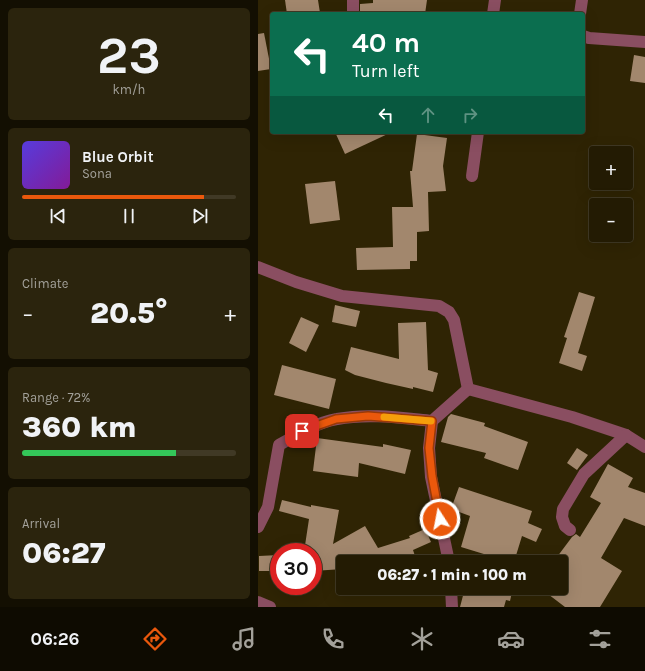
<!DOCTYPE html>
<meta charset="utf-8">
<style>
:root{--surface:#231b03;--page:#2b240d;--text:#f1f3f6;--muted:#a3a19a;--line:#403925;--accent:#ea580c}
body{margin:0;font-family:Karla,sans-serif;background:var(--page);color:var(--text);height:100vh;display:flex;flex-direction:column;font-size:15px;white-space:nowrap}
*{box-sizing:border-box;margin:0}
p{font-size:13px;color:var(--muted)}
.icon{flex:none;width:22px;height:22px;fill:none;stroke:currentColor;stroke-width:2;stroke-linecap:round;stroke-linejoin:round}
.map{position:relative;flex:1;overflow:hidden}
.drawer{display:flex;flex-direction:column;gap:8px;padding:8px;background:#130f02;width:258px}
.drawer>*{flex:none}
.guide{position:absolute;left:12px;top:12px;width:315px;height:122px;border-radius:4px;box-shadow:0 4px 16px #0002,0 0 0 1px var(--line);background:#0b6e4f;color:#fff;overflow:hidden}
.tools{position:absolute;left:331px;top:146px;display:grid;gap:8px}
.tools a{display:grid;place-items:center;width:44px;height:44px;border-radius:4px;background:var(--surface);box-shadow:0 4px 16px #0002,0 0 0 1px var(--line);font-size:20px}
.speed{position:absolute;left:12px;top:543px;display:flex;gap:8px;font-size:20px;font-weight:700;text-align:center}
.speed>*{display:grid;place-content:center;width:52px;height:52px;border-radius:50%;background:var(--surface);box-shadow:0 4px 16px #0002,0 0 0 1px var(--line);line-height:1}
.speed .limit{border:6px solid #d22;background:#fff;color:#111}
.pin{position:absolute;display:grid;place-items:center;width:34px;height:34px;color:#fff;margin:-17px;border-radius:8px;box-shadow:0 2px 6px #0006}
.me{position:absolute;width:44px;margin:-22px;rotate:349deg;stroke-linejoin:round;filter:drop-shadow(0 0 3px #0008)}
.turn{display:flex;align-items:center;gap:14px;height:84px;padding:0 16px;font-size:18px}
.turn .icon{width:52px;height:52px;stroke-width:2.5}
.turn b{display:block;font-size:28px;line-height:34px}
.lanes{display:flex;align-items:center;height:38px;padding:0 16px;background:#0003;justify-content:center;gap:20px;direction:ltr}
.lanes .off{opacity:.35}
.big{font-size:30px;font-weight:800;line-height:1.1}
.drawer .widget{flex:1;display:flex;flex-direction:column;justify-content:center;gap:6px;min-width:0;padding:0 14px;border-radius:6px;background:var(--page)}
.drawer .dial{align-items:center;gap:0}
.dial b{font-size:52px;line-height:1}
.song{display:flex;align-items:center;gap:12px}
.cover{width:48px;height:48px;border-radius:6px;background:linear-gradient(135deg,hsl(250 70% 55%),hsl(290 70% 35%))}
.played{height:4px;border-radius:2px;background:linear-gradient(90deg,var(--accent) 85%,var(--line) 85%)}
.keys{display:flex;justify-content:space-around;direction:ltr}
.heat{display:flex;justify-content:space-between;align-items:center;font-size:22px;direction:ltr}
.charge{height:6px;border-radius:3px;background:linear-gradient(90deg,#34c759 72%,var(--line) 0)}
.trip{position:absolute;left:78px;top:555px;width:232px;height:40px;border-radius:4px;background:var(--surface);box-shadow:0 4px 16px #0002,0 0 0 1px var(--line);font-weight:800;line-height:40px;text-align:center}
.dock{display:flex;height:64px;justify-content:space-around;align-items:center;background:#0e0b01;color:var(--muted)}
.dock .icon{width:28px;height:28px}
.dock .selected{color:var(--accent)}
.dock b{font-size:18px;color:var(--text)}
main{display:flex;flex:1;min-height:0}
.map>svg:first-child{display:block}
.building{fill:#a2876d}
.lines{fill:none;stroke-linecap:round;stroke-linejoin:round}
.minor{stroke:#8a4e61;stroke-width:12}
.route-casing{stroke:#983908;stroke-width:10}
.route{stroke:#ea580c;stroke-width:7}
.slow{stroke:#f59e0b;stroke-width:7}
</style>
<main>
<section class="drawer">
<div class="widget dial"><b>23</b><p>km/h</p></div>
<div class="widget">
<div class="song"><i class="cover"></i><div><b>Blue Orbit</b><p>Sona</p></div></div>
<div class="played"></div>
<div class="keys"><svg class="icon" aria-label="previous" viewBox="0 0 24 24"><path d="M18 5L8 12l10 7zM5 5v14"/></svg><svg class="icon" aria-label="pause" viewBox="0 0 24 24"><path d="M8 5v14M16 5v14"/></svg><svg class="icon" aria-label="next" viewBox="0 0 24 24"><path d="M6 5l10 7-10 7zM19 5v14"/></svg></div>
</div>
<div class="widget"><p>Climate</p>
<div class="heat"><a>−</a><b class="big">20.5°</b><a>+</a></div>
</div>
<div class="widget"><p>Range · 72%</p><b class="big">360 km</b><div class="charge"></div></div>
<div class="widget"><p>Arrival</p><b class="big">06:27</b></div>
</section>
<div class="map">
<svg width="387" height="607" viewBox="0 0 387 607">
<rect width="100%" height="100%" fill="#2f2404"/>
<g class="building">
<polygon points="27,0 60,0 62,13 29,14"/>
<polygon points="115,0 169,0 167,14 102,14 102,4 115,3"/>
<polygon points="6,33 13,69 0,71 0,34"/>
<polygon points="376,55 387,57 387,83 372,81"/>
<polygon points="77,132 134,132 87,154"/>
<polygon points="159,134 189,138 185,166 188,191 170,192 171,231 159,232 159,261 152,261 152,269 99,270 98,248 135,247 134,207 155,207 152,171 154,171"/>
<polygon points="77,181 82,220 52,224 47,184"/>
<polygon points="321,292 337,297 320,353 329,356 324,371 301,363 309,338 306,337"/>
<polygon points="77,305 102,311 98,327 74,322"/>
<polygon points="43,317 61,325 48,352 31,343"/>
<polygon points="168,322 170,370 180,373 175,392 155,387 155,389 128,383 97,375 87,370 93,347 141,359 140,323"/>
<polygon points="24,365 78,379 71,409 16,395"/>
<polygon points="193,414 227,423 226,426 270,442 260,470 226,458 228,453 183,442 190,417"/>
<polygon points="59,438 125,447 125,444 153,450 147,474 101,463 100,477 55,471"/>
<polygon points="319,448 330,455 319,470 309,463"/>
<polygon points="350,464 375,478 370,487 387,493 387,526 366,518 343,558 364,571 342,607 307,607 282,588 303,588 303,575 311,565 299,557 314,537 318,534 322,537 343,503 332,497"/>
<polygon points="201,487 274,511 270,523 284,529 278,542 264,536 256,562 252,562 203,547 212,516 193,509"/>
<polygon points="24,500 53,507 53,505 81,510 75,544 107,526 120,548 152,538 151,536 167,529 173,542 155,550 159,562 85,562 85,569 55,571 55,552 46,552 51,519 21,511"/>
<polygon points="21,555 21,571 1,571 1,556"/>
<polygon points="207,588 255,588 252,601 248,600 246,607 202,607"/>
</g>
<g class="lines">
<g class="minor">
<polyline points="95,0 95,14"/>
<polyline points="235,14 237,0"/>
<polyline points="322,14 324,0"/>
<polyline points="325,36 331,38 387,42"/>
<polyline points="214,176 220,132"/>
<polyline points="0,267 38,282 84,296 181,306 191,312 196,320 210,389"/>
<polyline points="210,389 314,417 368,435 387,447"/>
<polyline points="174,421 171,448 173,477 191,562"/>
<path d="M0 527 10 507 21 445C38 435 60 422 79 419 111 413 143 418 174 421L210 389"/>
<polyline points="312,530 307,526 304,517 305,509 326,474 368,435"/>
<polyline points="193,588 194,607"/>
<polyline points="0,602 12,607"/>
</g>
</g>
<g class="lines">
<g class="route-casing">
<polyline id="route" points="44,431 78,419 110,416 174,421 171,448 174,476 182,519"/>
</g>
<use href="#route" class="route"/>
<polyline class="slow" points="126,417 173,421"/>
</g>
</svg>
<div class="tools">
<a>+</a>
<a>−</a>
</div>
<div class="speed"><div class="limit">30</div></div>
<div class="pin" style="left:44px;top:431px;background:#d93025"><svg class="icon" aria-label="arrive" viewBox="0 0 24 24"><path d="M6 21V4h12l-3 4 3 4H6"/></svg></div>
<svg class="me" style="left:182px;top:519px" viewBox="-20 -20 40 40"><circle r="17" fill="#ea580c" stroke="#fff" stroke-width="3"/><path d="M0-11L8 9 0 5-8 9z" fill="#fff"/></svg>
<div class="trip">06:27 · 1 min · 100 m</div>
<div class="guide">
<div class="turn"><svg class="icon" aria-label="left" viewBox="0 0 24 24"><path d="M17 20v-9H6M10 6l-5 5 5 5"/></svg><div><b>40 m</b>Turn left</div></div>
<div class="lanes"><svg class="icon" aria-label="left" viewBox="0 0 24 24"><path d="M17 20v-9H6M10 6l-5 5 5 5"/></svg><svg class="icon off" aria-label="ahead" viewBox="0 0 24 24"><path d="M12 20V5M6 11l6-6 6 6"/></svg><svg class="icon off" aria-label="right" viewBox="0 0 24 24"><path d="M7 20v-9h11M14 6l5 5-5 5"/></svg></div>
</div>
</div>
</main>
<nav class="dock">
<b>06:26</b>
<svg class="icon selected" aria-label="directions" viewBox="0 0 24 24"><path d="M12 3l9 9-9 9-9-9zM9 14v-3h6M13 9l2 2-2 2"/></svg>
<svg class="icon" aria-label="music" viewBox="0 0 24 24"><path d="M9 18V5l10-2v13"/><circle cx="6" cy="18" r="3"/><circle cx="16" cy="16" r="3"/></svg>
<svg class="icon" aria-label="phone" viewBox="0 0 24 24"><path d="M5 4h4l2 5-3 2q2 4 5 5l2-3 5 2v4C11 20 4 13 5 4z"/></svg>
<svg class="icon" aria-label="climate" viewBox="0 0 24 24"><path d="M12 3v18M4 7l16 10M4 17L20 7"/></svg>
<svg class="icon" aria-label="car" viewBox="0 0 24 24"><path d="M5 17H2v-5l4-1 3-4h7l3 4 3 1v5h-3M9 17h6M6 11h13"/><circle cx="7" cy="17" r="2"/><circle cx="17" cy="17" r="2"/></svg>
<svg class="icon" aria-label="filters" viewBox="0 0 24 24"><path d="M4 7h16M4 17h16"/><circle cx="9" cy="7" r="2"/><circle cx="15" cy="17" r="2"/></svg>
</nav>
